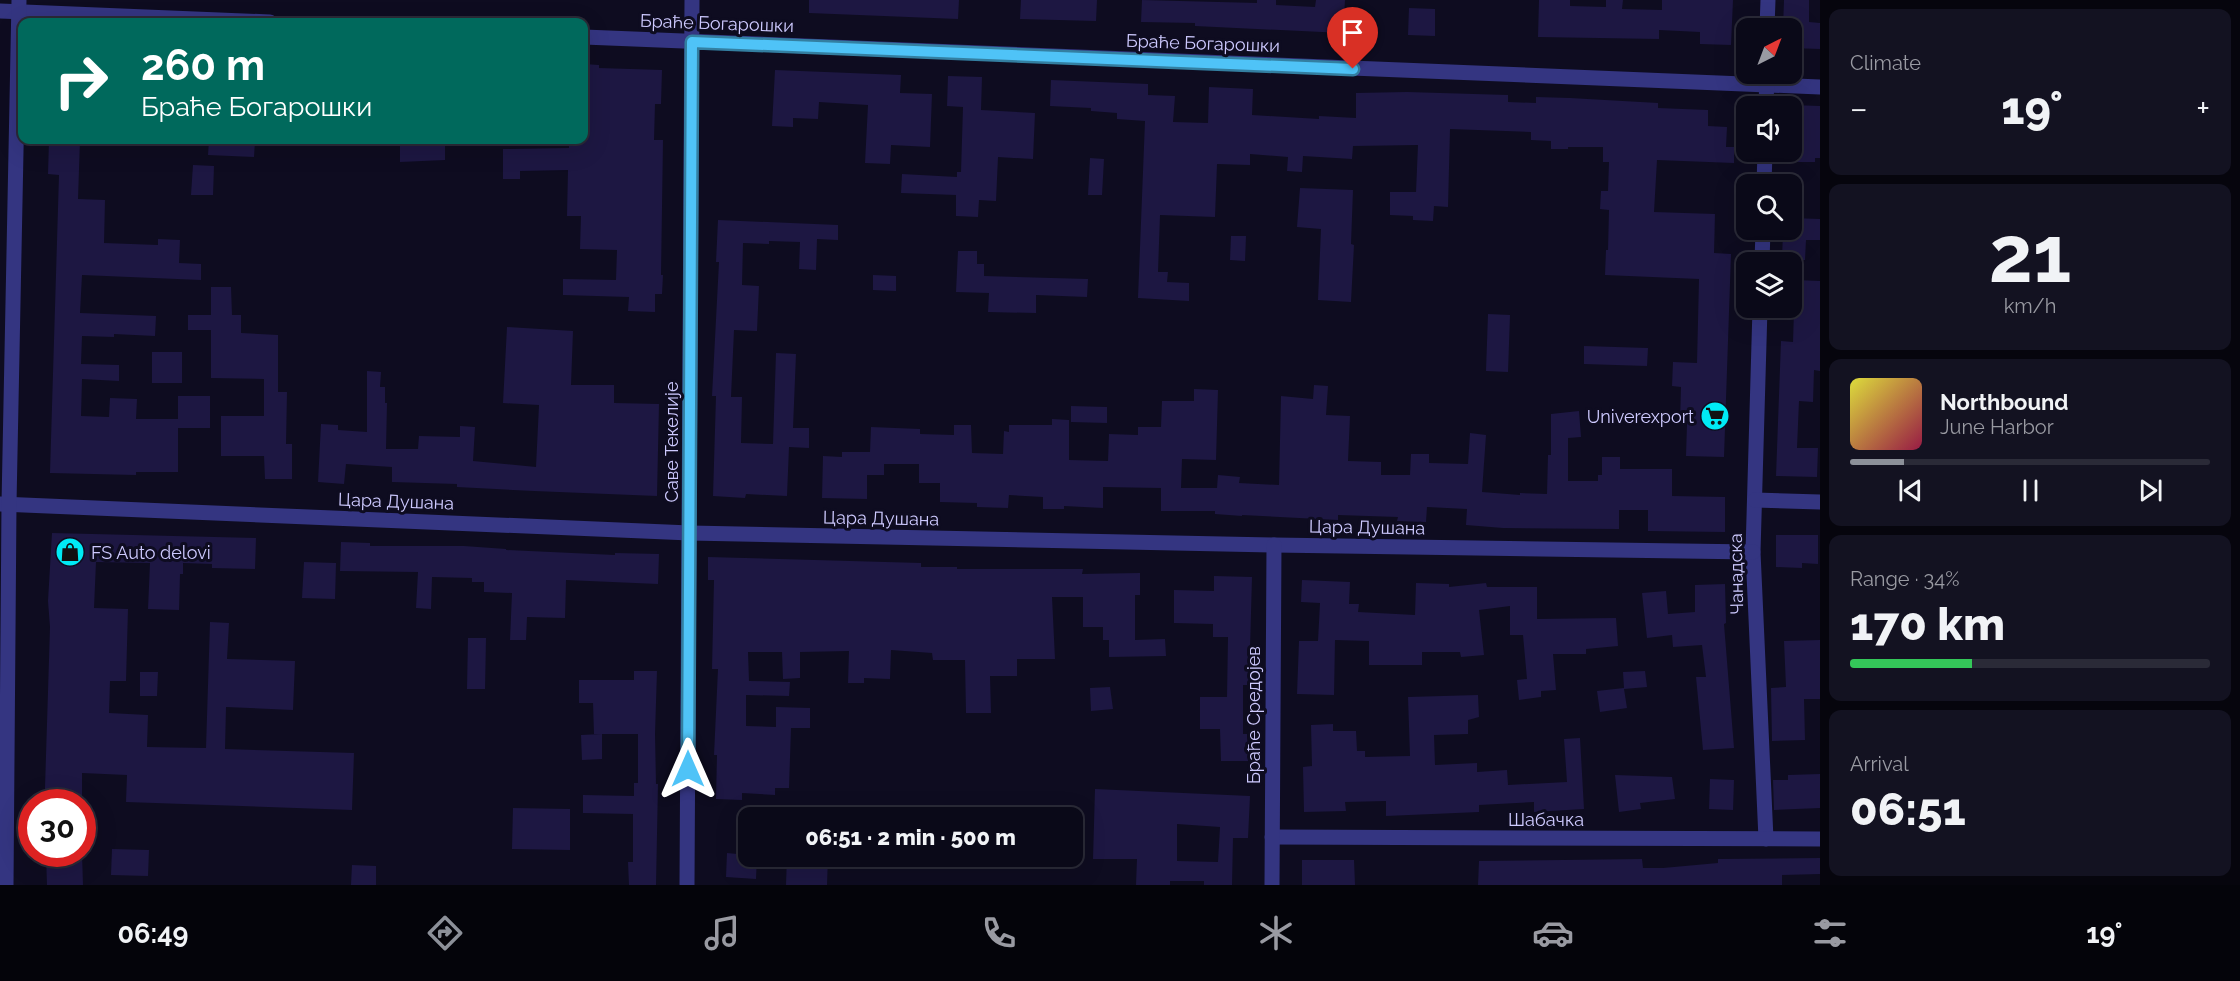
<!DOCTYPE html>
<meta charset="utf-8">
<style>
:root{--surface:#0a0918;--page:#131221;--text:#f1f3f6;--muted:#999aa2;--line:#2a2a37;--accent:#8c9099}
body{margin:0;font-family:Raleway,sans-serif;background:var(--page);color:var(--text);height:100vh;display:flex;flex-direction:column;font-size:22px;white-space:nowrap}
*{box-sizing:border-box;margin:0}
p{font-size:20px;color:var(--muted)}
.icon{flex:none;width:33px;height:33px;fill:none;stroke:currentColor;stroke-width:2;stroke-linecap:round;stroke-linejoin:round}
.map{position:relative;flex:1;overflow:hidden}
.side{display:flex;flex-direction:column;gap:9px;padding:9px;background:#06050d;width:420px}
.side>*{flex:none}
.hud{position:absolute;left:18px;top:18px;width:570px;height:126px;border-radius:12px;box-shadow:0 6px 24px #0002,0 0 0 2px var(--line);background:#00695c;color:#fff;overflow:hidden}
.needle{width:39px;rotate:42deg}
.controls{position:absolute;left:1736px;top:18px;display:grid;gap:12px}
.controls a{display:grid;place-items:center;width:66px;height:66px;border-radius:12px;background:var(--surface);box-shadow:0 6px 24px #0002,0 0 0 2px var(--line);font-size:30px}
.speed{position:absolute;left:18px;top:789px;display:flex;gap:12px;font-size:30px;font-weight:700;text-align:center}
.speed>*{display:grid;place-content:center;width:78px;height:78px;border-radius:50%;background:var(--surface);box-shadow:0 6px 24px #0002,0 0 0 2px var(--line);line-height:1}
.speed .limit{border:9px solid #d22;background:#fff;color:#111}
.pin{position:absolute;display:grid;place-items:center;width:51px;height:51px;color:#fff;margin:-62px -26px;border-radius:50% 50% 50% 0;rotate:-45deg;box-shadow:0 0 6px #0007}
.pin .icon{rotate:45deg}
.me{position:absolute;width:66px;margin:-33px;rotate:0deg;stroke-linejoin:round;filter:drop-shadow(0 0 4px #0008)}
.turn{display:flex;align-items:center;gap:21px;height:126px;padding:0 24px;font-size:27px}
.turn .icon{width:78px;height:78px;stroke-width:2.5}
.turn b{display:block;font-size:42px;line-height:51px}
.big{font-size:45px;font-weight:800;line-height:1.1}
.side .widget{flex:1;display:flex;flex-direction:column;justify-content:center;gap:9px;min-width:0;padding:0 21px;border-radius:12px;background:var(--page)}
.side .dial{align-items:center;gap:0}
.dial b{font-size:78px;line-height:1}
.song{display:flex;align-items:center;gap:18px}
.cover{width:72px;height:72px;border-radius:9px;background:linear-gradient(135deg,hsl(60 70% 55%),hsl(340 70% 35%))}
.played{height:6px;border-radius:3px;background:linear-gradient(90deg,var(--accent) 15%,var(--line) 15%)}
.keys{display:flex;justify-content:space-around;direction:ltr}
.heat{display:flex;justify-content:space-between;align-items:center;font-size:33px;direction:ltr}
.charge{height:9px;border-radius:4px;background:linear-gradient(90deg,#34c759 34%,var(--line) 0)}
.trip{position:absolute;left:738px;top:807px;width:345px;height:60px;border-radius:12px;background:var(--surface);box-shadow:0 6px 24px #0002,0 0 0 2px var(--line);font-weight:800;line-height:60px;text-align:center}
.tabs{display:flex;height:96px;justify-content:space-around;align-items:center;background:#04040a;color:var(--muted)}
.tabs .icon{width:42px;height:42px}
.tabs .active{color:var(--accent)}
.tabs b{font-size:27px;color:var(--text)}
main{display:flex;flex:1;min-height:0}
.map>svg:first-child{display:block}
.building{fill:#1d1742;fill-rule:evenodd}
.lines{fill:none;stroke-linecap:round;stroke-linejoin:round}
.minor{stroke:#343581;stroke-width:15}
.route-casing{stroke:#337fa1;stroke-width:15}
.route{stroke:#4fc3f7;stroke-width:10}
.labels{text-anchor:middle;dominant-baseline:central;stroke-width:6;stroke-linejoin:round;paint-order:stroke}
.street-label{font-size:18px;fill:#cecaff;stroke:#0e0c20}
.poi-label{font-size:18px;fill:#cecaff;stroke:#0e0c20;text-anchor:end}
</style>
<main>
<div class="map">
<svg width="1820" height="885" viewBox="0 0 1820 885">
<rect width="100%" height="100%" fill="#0e0c20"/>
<g class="building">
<polygon points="809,0 959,0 958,19 809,13"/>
<polygon points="1021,0 1097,0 1096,21 1020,19"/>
<polygon points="1142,0 1257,3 1257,0 1276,0 1276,5 1315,7 1316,0 1345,0 1343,33 1195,26 1195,23 1141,22"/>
<polygon points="1539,0 1570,0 1570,6 1606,7 1606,0 1623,0 1622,9 1662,10 1662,0 1733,0 1731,45 1700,44 1700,32 1659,30 1659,39 1538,37"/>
<polygon points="1784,0 1809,0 1809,22 1820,23 1820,49 1791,48 1791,28 1783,28"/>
<polygon points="1409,8 1435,9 1435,36 1408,35"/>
<polygon points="584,64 599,65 599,68 662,70 661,104 655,104 654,140 663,140 661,275 663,275 662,294 655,294 655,312 628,311 629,297 563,295 563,279 616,280 617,250 580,249 581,216 567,216 568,170 520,171 520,179 503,179 503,149 569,148 569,140 584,140"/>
<polygon points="775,70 901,75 900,93 932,94 930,147 891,145 890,164 865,163 868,105 819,102 818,119 793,118 793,127 772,126"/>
<polygon points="948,76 982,77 981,110 1035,113 1033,159 998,157 996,201 979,200 978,217 956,216 956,195 901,193 902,174 957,177 957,172 961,172 963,107 947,106"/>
<polygon points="1051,80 1148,84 1148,95 1175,96 1173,122 1208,123 1209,87 1253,89 1252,115 1319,119 1319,116 1356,118 1356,93 1407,92 1508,95 1508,102 1536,103 1536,97 1570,98 1658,103 1658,108 1708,110 1708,126 1727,127 1726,147 1734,147 1734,163 1657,160 1654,212 1715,214 1714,253 1731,254 1724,457 1686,456 1687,424 1680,424 1681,387 1672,386 1673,362 1697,363 1699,279 1605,275 1606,250 1608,250 1609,210 1600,209 1601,191 1608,191 1609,162 1603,162 1603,147 1568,147 1568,149 1551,149 1551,141 1531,140 1531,132 1450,129 1448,207 1434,206 1433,221 1413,220 1413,216 1390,215 1390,192 1416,192 1418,145 1353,146 1352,159 1303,156 1302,172 1287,171 1288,157 1250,154 1250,165 1217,164 1215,217 1160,215 1158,272 1168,272 1167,282 1189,283 1189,301 1138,298 1145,121 1117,119 1117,113 1091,111 1091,108 1050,106"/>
<polygon points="1791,105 1820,106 1820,158 1815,158 1815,162 1791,162"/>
<polygon points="49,140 80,140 78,199 105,200 104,243 158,245 158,239 180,240 179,263 201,264 201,280 82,275 80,313 156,316 155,336 114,334 114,337 82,336 81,364 119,365 119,381 82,379 81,416 109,417 110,398 137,399 136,419 178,419 178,472 136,472 136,475 50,473 59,175 48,174"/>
<polygon points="209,140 255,141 254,157 208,155"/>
<polygon points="400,140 445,140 445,160 400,162"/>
<polygon points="1090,158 1104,159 1102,195 1088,195"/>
<polygon points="193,165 214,166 213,195 191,195"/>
<polygon points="1300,188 1353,190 1351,244 1354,245 1351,302 1318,300 1321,229 1297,227"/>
<polygon points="1791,218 1820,219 1820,240 1806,240 1805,260 1782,260 1783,230 1791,230"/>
<polygon points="718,220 838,225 838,240 817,239 816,270 799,269 800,242 769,241 769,244 743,243 742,285 759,286 757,331 734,330 731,397 742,397 741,443 773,444 776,353 796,354 793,428 809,428 809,448 789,447 787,496 746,494 745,498 713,496 716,396 712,396 719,262 716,262"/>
<polygon points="1231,236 1246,236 1245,261 1230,260"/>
<polygon points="958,251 977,251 977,264 984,264 984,276 1088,279 1087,297 1036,295 1036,313 988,312 989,293 956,292"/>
<polygon points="873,275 896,276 896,291 873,290"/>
<polygon points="1795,280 1820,281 1820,371 1814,370 1813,402 1799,401 1797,448 1818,448 1817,477 1776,476 1781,341 1793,342"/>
<polygon points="211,287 231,287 232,315 241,315 241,333 278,335 278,392 287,392 286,444 292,444 292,479 265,479 264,456 221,456 221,416 264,416 264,379 211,378 211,330 188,330 188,315 211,315"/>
<polygon points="1488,314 1510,315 1508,372 1486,371"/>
<polygon points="507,327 573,331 571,385 614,385 614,403 659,404 657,496 534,491 457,487 457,484 392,482 392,467 346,464 344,484 318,482 321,424 338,425 338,430 367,432 367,371 381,372 380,387 385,387 385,403 387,403 386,449 418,449 419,436 460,437 460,426 475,427 473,461 536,467 539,405 503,403"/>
<polygon points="1584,346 1648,348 1647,366 1584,364"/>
<rect x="152" y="352" width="30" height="31"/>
<polygon points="1314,385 1328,386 1326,415 1350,416 1348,461 1381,462 1381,475 1410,475 1411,454 1429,454 1429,463 1468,464 1470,433 1486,435 1482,492 1520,495 1520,493 1547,494 1548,455 1551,455 1551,414 1579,411 1581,437 1568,438 1568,481 1598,481 1598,475 1602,475 1602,457 1620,457 1620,469 1672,469 1672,496 1725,497 1725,532 1648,531 1648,510 1619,510 1619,529 1503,528 1466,525 1467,509 1427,507 1426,522 1397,521 1398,517 1338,515 1338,520 1242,515 1242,516 1215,514 1215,511 1161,511 1161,488 1103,487 1103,508 1064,506 1064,509 1043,509 1043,497 1009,495 1008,508 977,507 977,503 940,502 940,483 919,483 919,464 884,464 884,475 867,475 867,499 822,498 823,456 842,457 842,452 870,452 871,427 920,429 920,434 954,435 954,425 971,425 972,453 1003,454 1004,431 1009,432 1009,425 1052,425 1052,419 1069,420 1069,460 1108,461 1109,434 1138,435 1138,427 1161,427 1162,401 1194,401 1194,389 1218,390 1216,460 1182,459 1181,488 1217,488 1218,475 1240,477 1239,483 1279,485 1281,396 1313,399"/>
<rect x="178" y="396" width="32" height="32"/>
<polygon points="1071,406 1107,407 1107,423 1071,422"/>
<polygon points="52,533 256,538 255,569 212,568 212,564 183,563 183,574 180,574 179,610 148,609 150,563 96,562 94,608 128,609 126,681 110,681 109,713 148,715 147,747 206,748 210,622 229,623 227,659 295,661 293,710 226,707 225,749 354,753 352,810 126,802 127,775 82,773 82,802 46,802 45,788 50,627 48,601"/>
<polygon points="1776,535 1818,535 1818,564 1802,563 1802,568 1776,567"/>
<polygon points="341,542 370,543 370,546 464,546 506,549 506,550 615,555 615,553 659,554 658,584 566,580 565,618 527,617 526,640 510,640 512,593 484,592 484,582 472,582 472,578 432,577 431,609 416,608 418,572 340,571"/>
<polygon points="708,557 921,563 921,567 957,567 957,569 1083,569 1082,574 1140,573 1140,595 1135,595 1135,640 1165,639 1166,656 1109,657 1109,640 1103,640 1103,627 1083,627 1083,597 1052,597 1055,659 1017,659 1017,676 990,676 991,713 966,713 965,660 933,660 932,653 891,650 890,679 864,678 864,683 848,683 849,651 800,652 800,678 783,679 782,652 748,652 749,681 790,682 789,696 746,695 746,726 776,727 776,707 810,708 810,728 791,728 789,788 775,788 775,795 742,793 742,800 716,799 717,755 714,755 718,669 712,669 714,580 708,580"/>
<polygon points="304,562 336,563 335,599 302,598"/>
<polygon points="1214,576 1252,577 1249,685 1243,685 1243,734 1247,734 1248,761 1221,761 1220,729 1200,729 1200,697 1227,697 1228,637 1213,637 1213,624 1174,623 1174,590 1214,591"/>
<polygon points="1302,580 1350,582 1349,604 1359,604 1358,612 1415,615 1416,583 1449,584 1449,587 1486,583 1487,587 1537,587 1537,619 1616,618 1618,646 1586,649 1586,654 1553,654 1556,690 1541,691 1541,697 1519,700 1517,680 1527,679 1523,635 1510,635 1510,606 1479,610 1484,655 1461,657 1460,652 1422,652 1422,665 1369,665 1369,641 1335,640 1334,695 1297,694 1299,641 1318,641 1320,603 1301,602"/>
<polygon points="1725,584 1726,623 1724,624 1734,748 1703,750 1696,677 1706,677 1702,645 1673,647 1672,635 1647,638 1642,593 1666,591 1668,614 1695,612 1695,585"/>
<polygon points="468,638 486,638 485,689 467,689"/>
<polygon points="1820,640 1820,699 1804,699 1805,740 1772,741 1771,688 1786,687 1784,641"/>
<polygon points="634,671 657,671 655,734 656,784 658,784 656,885 629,885 628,862 633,862 633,814 583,813 583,795 634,796 634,783 638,783 638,734 594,734 593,703 579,703 579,680 634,680"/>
<polygon points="1645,671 1647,687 1624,689 1627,708 1600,712 1597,691 1624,688 1623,672"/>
<polygon points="140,672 158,672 157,696 140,696"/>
<polygon points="1110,687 1113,709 1091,711 1090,688"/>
<polygon points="1478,695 1479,717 1468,720 1468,734 1434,735 1435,765 1477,763 1477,772 1507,770 1508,785 1567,782 1564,739 1580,738 1584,809 1534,812 1534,802 1479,805 1479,812 1386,816 1386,801 1345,802 1346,811 1304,812 1303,767 1312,766 1311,725 1333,724 1333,731 1356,731 1357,751 1365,751 1365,757 1410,756 1408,697"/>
<polygon points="602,734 602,759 582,760 581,735"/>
<polygon points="1820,774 1820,808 1774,810 1773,780 1788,780 1788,775"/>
<polygon points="1615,775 1672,777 1675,799 1640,803 1641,809 1619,812"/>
<polygon points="1710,779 1734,780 1733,810 1709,809"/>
<path d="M1095 789 1250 796 1248 838H1233L1232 885H1204V881H1170V885H1136L1137 859H1093ZM1177 824 1220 827 1218 862 1177 861Z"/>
<polygon points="513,808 570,809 570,850 512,849"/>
<polygon points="112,849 149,850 148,876 111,875"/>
<polygon points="727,853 757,856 756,879 726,877"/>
<polygon points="46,854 82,854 83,885 47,885"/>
<polygon points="787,856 828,856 827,885 786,885"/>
<polygon points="1820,858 1820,874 1782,875 1782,885 1478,885 1479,861 1642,859 1643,868 1663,868 1718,863 1718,859"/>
<polygon points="1302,860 1354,860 1355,885 1302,885"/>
<polygon points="352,865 376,866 376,885 351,885"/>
</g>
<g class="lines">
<g class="minor">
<polyline points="0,11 270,22"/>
<polyline points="1767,28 1768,0"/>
<polyline points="584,37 1820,87"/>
<polyline points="1766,106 1767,74"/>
<polyline points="1764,184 1765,152"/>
<polyline points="1762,262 1763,230"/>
<polyline points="1760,308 1753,552 1766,839"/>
<polyline points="1755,500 1820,502"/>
<polyline points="0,504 690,533 1274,545 1753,552"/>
<polyline points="1272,837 1820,839"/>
<polyline points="6,885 9,504 19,0"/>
<polyline points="687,885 692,0"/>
<polyline points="1272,885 1274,545"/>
</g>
</g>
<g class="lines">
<g class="route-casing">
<polyline id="route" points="688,769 692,42 1353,69"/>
</g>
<use href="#route" class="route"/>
</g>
<defs>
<g id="supermarket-disc" transform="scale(1.5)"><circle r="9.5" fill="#00eaf5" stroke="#0e0c20"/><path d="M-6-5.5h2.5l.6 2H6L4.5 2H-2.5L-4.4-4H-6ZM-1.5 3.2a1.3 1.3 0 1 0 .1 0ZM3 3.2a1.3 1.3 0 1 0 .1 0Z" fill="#111"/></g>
<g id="shop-disc" transform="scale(1.5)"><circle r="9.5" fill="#00eaf5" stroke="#0e0c20"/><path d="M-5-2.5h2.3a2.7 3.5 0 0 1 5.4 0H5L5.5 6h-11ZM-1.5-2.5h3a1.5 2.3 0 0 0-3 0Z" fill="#111"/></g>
</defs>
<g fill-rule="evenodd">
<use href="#supermarket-disc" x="1715" y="416"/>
<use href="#shop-disc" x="70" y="552"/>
</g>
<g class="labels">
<g class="street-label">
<text transform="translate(717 23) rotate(2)">Браће Богарошки</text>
<text transform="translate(1203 43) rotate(2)">Браће Богарошки</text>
<text transform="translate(671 442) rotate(-90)">Саве Текелије</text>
<text transform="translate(396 501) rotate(2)">Цара Душана</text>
<text transform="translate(881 518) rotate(1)">Цара Душана</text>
<text transform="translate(1367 527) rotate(1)">Цара Душана</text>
<text transform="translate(1736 574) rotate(-91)">Чанадска</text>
<text transform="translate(1253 715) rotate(-90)">Браће Средојев</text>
<text x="1546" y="819">Шабачка</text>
</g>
<g class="poi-label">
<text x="1694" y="416">Univerexport</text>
<text x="91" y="552" text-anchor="start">FS Auto delovi</text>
</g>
</g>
</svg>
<div class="controls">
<a><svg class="needle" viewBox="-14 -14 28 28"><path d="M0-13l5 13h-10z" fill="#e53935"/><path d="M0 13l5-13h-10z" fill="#999aa2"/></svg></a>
<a><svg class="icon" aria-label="sound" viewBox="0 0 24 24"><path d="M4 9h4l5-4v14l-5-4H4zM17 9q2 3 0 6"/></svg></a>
<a><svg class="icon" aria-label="search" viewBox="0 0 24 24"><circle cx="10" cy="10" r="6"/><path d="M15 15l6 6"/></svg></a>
<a><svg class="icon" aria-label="layers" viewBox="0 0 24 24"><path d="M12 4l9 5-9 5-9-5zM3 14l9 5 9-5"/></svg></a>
</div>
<div class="speed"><div class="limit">30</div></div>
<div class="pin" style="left:1353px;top:69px;background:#d93025"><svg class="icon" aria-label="arrive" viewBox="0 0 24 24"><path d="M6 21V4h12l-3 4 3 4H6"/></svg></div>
<svg class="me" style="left:688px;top:769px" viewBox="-20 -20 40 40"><path d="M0-17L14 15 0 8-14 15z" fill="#4fc3f7" stroke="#fff" stroke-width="4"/></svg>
<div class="trip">06:51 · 2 min · 500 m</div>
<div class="hud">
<div class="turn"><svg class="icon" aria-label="right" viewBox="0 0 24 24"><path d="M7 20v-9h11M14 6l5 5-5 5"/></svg><div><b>260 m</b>Браће Богарошки</div></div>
</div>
</div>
<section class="side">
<div class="widget"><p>Climate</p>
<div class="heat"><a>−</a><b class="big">19°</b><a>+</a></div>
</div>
<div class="widget dial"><b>21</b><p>km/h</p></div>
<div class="widget">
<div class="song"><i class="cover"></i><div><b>Northbound</b><p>June Harbor</p></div></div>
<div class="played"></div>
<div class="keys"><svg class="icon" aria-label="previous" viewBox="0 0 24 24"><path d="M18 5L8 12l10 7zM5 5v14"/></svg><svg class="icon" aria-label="pause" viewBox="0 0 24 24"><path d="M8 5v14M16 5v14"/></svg><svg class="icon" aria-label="next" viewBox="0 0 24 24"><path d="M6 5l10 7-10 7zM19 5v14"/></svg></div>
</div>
<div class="widget"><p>Range · 34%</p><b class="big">170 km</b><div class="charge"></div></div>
<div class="widget"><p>Arrival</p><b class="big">06:51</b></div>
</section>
</main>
<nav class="tabs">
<b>06:49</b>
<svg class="icon active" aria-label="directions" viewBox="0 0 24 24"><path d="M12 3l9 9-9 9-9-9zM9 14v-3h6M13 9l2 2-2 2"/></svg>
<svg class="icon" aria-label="music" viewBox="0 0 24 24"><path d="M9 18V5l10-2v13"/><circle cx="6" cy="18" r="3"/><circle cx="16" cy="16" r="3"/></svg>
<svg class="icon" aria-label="phone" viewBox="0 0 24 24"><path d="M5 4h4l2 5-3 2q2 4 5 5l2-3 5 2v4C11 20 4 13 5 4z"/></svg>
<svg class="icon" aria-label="climate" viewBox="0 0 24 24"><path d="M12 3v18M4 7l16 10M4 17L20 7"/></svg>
<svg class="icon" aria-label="car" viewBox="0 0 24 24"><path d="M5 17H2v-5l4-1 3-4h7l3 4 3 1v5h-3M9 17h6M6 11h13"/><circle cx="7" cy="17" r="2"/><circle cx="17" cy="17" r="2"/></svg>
<svg class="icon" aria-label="filters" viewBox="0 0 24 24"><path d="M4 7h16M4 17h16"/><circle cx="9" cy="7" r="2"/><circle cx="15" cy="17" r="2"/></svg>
<b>19°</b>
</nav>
